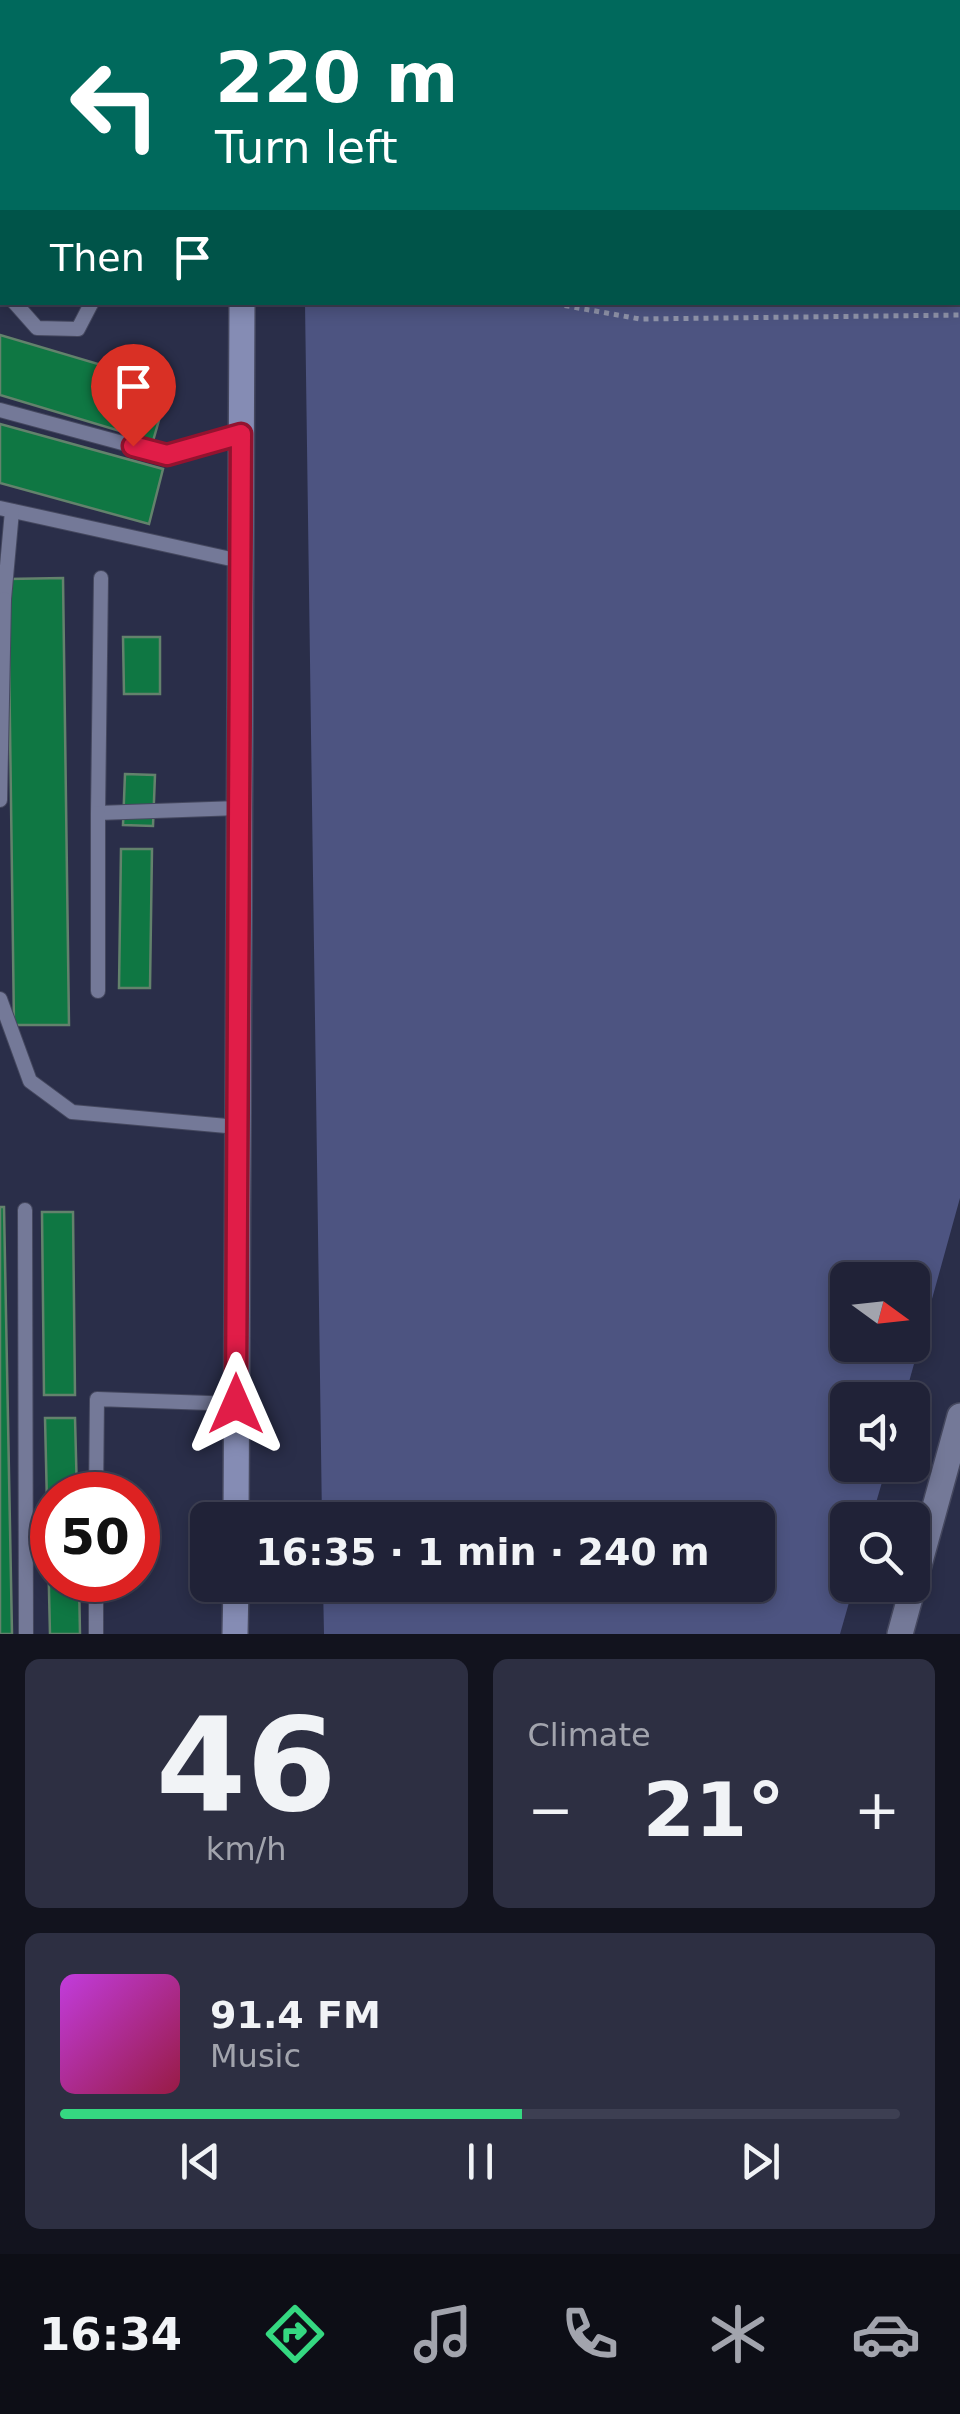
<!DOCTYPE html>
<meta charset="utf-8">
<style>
:root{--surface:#202237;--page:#2d2f42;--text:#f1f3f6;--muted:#a2a4ad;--line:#3d3f52;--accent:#35d881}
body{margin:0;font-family:"DejaVu Sans",sans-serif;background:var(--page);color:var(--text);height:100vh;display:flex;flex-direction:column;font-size:38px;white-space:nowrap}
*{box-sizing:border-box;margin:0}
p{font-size:32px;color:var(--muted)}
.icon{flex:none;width:55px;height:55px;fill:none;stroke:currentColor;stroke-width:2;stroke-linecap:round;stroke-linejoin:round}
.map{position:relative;height:1634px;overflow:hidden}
.side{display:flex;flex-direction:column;gap:25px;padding:25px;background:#12131e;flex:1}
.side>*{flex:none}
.hud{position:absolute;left:0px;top:0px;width:960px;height:305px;box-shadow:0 5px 15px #0003,0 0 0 2px var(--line);background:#00695c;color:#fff;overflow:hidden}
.needle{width:65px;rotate:105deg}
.buttons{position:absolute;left:830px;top:1262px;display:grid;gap:20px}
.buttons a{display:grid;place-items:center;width:100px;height:100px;border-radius:15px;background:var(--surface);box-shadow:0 5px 15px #0003,0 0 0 2px var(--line);font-size:50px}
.speed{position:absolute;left:30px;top:1472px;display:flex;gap:20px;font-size:50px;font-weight:700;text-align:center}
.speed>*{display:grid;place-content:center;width:130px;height:130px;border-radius:50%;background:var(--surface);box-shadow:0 5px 15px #0003,0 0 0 2px var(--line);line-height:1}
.speed .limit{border:15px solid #d22;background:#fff;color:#111}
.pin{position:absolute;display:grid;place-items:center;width:85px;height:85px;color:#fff;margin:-102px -42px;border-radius:50% 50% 50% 0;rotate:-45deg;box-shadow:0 0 10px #0007}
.pin .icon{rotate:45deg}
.me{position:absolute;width:110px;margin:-55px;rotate:0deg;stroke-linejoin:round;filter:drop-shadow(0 0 8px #0008)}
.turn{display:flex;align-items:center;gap:35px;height:210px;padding:0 50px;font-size:45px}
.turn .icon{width:130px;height:130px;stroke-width:2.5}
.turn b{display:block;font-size:70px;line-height:85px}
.then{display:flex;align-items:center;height:95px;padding:0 50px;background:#0003;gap:20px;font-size:38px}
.big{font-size:75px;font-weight:700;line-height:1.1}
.side .card{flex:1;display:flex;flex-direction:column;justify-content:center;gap:15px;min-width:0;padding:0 35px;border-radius:15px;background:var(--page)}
.side .dial{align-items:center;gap:0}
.dial b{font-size:130px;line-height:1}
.song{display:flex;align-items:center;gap:30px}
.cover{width:120px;height:120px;border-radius:15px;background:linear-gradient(135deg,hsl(290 70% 55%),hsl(340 70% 35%))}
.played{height:10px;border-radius:5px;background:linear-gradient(90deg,var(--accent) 55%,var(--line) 55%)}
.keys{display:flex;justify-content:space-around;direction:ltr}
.heat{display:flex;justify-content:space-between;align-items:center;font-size:55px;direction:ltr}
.side .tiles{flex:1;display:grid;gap:25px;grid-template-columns:1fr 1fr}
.card:last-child{grid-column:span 2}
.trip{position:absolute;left:190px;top:1502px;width:585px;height:100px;border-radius:15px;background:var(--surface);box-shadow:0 5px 15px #0003,0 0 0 2px var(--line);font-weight:700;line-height:100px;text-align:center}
.tabs{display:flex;height:160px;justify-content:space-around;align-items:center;background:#0d0e16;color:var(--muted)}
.tabs .icon{width:70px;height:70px}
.tabs .active{color:var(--accent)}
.tabs b{font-size:45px;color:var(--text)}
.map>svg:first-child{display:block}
.green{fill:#4d5481;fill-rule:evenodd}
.building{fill:#0f7743;stroke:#63826c;stroke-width:2.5}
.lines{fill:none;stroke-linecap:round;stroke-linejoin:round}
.service-casing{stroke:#45485f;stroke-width:16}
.minor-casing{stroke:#45485f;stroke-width:28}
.secondary-casing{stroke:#45485f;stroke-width:28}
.path{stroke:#8f93a9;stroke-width:5;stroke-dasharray:5 5;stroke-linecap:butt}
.service{stroke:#747998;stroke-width:14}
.minor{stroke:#747998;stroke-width:25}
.secondary{stroke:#858cb4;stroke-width:25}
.route-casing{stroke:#92132f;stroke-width:25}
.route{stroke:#e11d48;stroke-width:18}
</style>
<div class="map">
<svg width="960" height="1634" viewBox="0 0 960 1634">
<rect width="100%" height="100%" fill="#2a2e49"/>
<path class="green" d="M310 0H960V1198L904 1400H848V1465H887L871 1520H848V1585H854L840 1634H324L323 1585H758V1520H322L305 303 958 302V2ZM848 1280H912V1345H848Z"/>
<g class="building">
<polygon points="0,335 169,385 153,441 0,395"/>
<polygon points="0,424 163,469 149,524 0,483"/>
<polygon points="63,578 69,1025 14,1025 8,579"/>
<polygon points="123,637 160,637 160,694 124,694"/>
<polygon points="125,774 155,775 153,826 123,825"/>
<polygon points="121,849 152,849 150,988 119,988"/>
<polygon points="0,1207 4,1207 12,1634 0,1634"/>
<polygon points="42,1212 73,1212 75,1395 44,1395"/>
<polygon points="45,1418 75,1418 77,1495 52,1495 52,1580 79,1580 80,1634 50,1634"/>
</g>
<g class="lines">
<g class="service-casing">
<g id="service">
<polyline points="0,294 2,295"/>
<polyline points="14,302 37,328 78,329 92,302"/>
<polyline points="0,410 167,455 241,433"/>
<polyline points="0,508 240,561"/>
<polyline points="101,578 98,813 239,808"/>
<polyline points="0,600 4,599 12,511"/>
<polyline points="0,800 4,599"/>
<polyline points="98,991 98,813"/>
<polyline points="0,999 30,1081 72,1112 238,1127"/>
<polyline points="25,1210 26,1634"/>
<polyline points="96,1495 97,1399 237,1404"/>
<polyline points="96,1634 96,1580"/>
</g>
</g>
<g class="minor-casing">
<g id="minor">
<polyline points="0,223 2,224"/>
<polyline points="900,1634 960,1416"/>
</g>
</g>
<g class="secondary-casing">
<g id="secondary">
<polyline points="243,2 243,0"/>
<polyline points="236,1520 242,302"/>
<polyline points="235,1634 236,1585"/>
</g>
</g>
<polyline class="path" points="545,302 640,319 960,315"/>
<use href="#service" class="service"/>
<use href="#minor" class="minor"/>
<use href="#secondary" class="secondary"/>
</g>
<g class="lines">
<g class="route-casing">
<polyline id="route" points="133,446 167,455 241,434 236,1404"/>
</g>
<use href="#route" class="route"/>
</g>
</svg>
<div class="buttons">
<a><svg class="needle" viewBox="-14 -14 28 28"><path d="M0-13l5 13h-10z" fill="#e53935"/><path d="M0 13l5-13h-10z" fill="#a2a4ad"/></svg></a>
<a><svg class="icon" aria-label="sound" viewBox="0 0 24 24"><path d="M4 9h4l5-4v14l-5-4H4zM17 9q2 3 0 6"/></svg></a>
<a><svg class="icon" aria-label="search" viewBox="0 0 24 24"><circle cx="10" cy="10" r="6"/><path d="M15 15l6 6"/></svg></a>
</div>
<div class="speed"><div class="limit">50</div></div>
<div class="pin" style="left:133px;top:446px;background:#d93025"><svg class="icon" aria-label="arrive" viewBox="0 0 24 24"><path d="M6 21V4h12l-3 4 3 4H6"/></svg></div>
<svg class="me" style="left:236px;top:1404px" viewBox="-20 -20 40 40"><path d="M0-17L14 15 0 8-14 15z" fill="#e11d48" stroke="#fff" stroke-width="4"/></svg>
<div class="trip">16:35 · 1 min · 240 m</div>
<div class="hud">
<div class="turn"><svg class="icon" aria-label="left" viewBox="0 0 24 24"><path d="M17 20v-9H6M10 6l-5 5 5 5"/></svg><div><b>220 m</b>Turn left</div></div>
<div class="then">Then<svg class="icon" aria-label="arrive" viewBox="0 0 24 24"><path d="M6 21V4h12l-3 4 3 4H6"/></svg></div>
</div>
</div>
<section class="side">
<div class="tiles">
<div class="card dial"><b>46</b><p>km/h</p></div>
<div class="card"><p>Climate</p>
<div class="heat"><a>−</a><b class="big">21°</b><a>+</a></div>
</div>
<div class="card">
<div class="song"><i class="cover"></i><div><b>91.4 FM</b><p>Music</p></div></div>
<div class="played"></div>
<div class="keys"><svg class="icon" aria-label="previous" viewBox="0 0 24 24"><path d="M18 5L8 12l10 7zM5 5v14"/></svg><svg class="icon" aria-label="pause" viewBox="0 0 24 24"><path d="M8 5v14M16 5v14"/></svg><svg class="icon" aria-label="next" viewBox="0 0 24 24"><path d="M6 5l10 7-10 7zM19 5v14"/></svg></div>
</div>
</div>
</section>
<nav class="tabs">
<b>16:34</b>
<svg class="icon active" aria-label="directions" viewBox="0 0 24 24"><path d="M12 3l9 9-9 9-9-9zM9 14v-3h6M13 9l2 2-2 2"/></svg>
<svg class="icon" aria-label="music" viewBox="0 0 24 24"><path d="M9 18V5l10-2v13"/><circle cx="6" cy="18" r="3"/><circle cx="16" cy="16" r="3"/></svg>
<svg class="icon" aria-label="phone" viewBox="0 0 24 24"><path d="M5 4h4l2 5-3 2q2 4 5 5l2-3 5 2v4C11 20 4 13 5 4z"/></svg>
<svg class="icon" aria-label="climate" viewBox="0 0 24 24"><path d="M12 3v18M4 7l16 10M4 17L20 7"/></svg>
<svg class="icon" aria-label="car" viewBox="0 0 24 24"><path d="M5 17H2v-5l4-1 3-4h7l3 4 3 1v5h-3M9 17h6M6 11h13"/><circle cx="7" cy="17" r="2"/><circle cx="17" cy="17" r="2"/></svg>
</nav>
